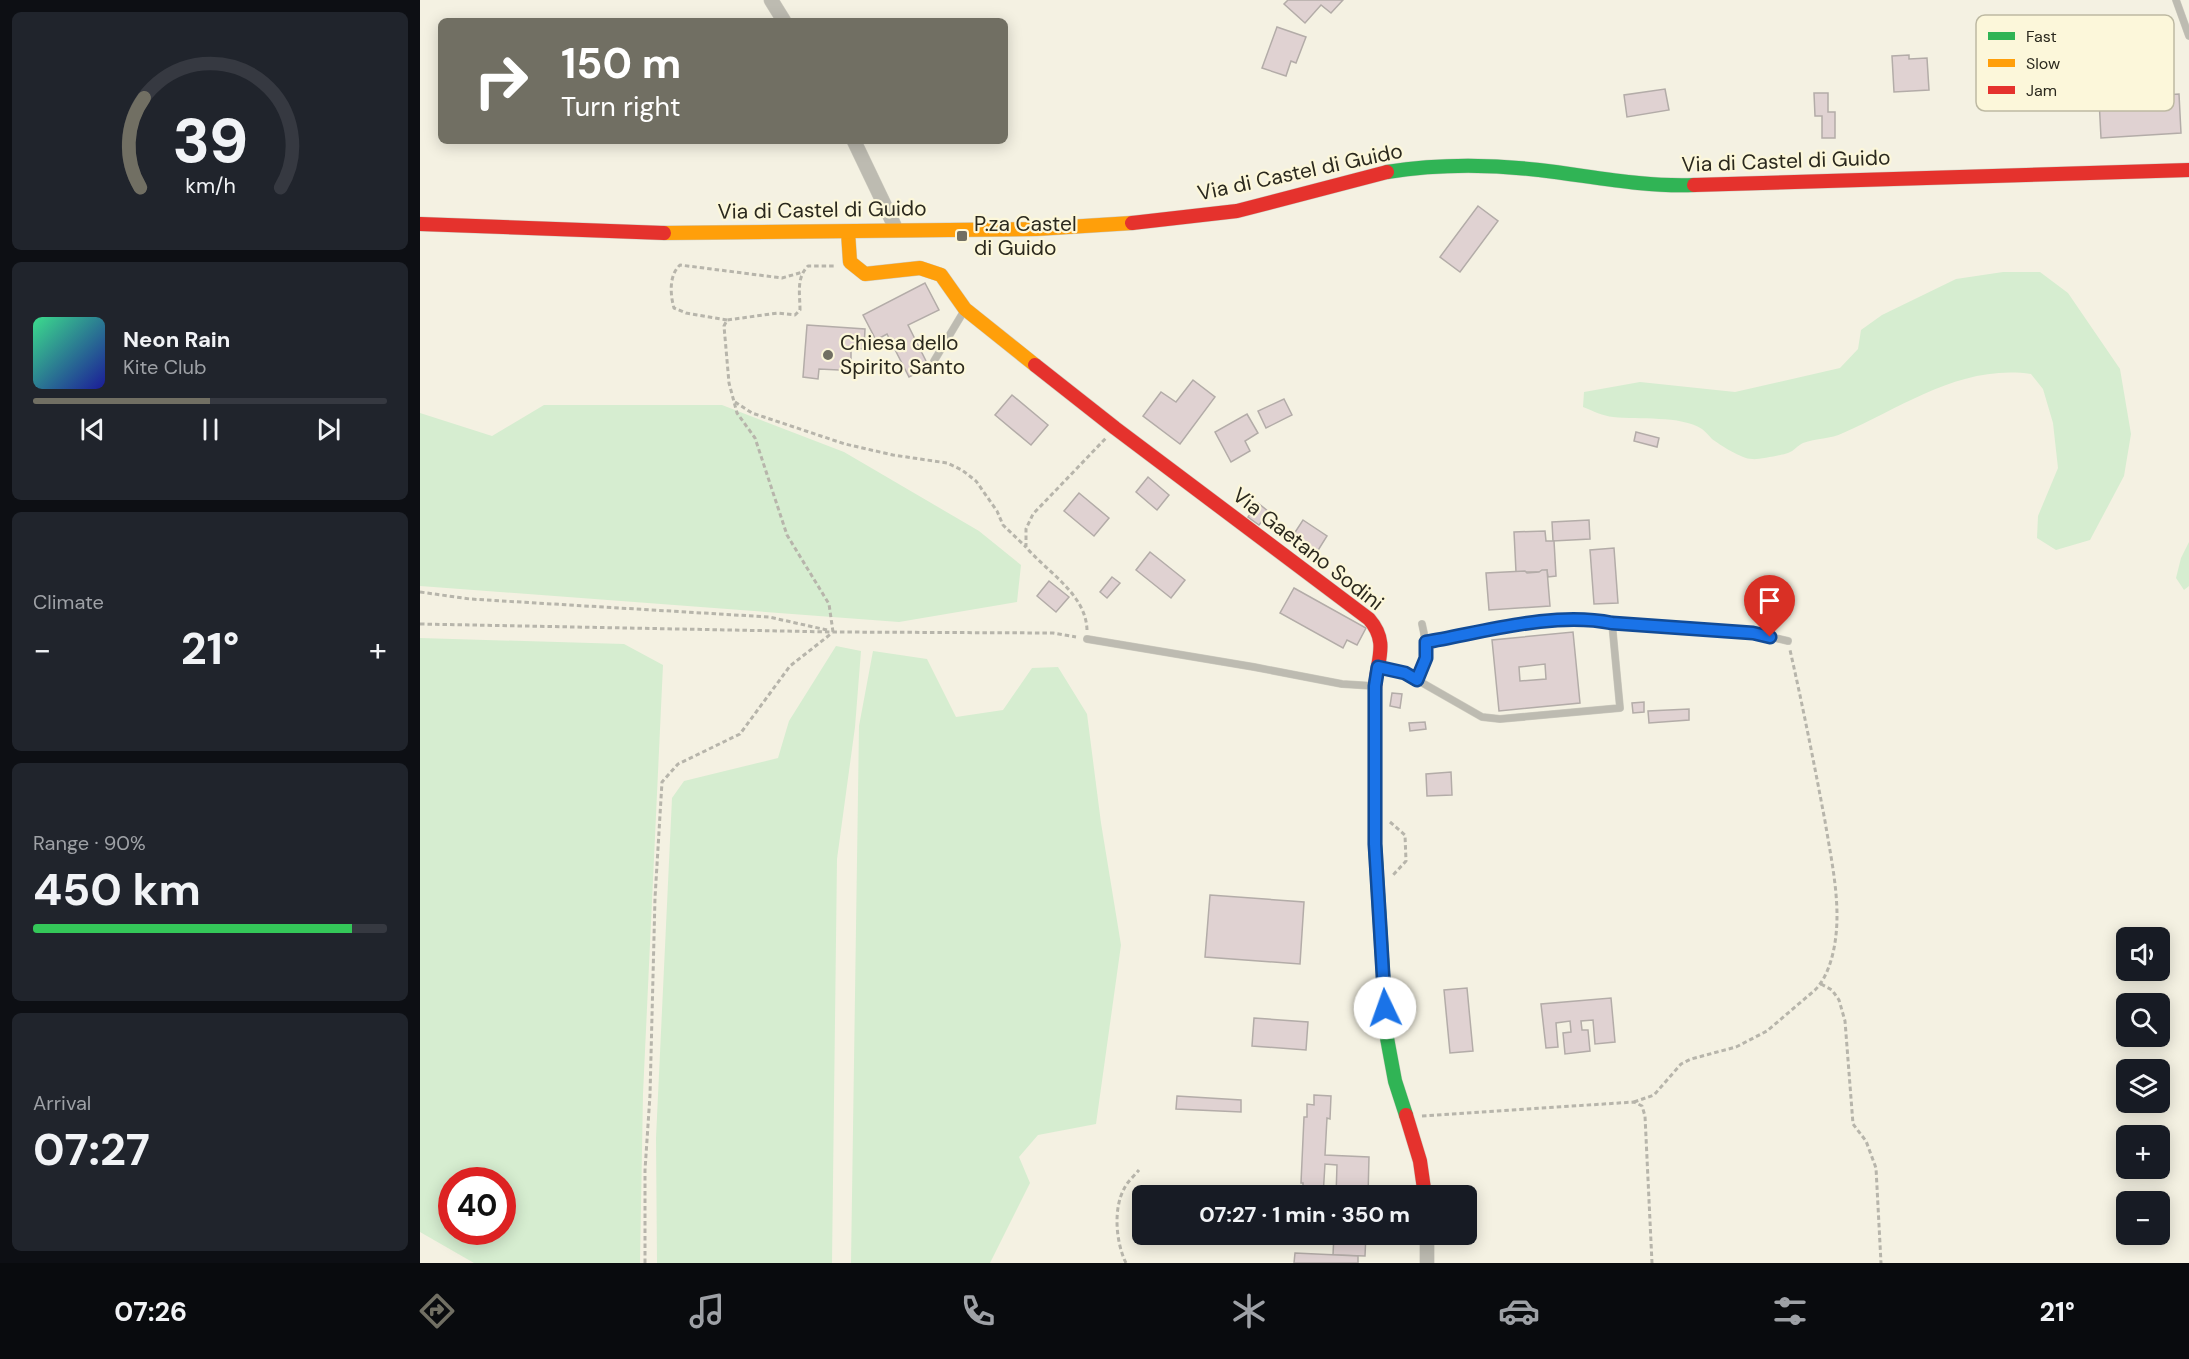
<!DOCTYPE html>
<meta charset="utf-8">
<style>
:root{--surface:#171b24;--page:#20242c;--text:#f1f3f6;--muted:#9ea1a6;--line:#363941;--accent:#716f63}
body{margin:0;font-family:"DM Sans",sans-serif;background:var(--page);color:var(--text);height:100vh;display:flex;flex-direction:column;font-size:22px;white-space:nowrap}
*{box-sizing:border-box;margin:0}
p{font-size:20px;color:var(--muted)}
.icon{flex:none;width:33px;height:33px;fill:none;stroke:currentColor;stroke-width:2;stroke-linecap:round;stroke-linejoin:round}
.map{position:relative;flex:1;overflow:hidden}
.panel{display:flex;flex-direction:column;gap:12px;padding:12px;background:#0d0f14;width:420px}
.panel>*{flex:none}
.top-card{position:absolute;left:18px;top:18px;width:570px;height:126px;border-radius:9px;box-shadow:0 3px 15px #0003;background:#716f63;color:#fff;overflow:hidden}
.fabs{position:absolute;left:1696px;top:927px;display:grid;gap:12px}
.fabs a{display:grid;place-items:center;width:54px;height:54px;border-radius:9px;background:var(--surface);box-shadow:0 3px 15px #0003;font-size:30px}
.speed{position:absolute;left:18px;top:1167px;display:flex;gap:12px;font-size:30px;font-weight:700;text-align:center}
.speed>*{display:grid;place-content:center;width:78px;height:78px;border-radius:50%;background:var(--surface);box-shadow:0 3px 15px #0003;line-height:1}
.speed .limit{border:9px solid #d22;background:#fff;color:#111}
.pin{position:absolute;display:grid;place-items:center;width:51px;height:51px;color:#fff;margin:-62px -26px;border-radius:50% 50% 50% 0;rotate:-45deg;box-shadow:0 0 6px #0007}
.pin .icon{rotate:45deg}
.me{position:absolute;width:66px;margin:-33px;rotate:357deg;stroke-linejoin:round;filter:drop-shadow(0 0 4px #0008)}
.turn{display:flex;align-items:center;gap:21px;height:126px;padding:0 24px;font-size:27px}
.turn .icon{width:78px;height:78px;stroke-width:2.5}
.turn b{display:block;font-size:42px;line-height:51px}
.big{font-size:45px;font-weight:700;line-height:1.1}
.panel .tile{flex:1;display:flex;flex-direction:column;justify-content:center;gap:9px;min-width:0;padding:0 21px;border-radius:9px;background:var(--page)}
.panel .dial{align-items:center;gap:0}
.dial svg{height:156px;overflow:visible;fill:none;stroke:var(--line);stroke-width:7;stroke-linecap:round;text-anchor:middle}
.dial text{fill:var(--text);stroke:none}
.song{display:flex;align-items:center;gap:18px}
.cover{width:72px;height:72px;border-radius:9px;background:linear-gradient(135deg,hsl(150 70% 55%),hsl(240 70% 35%))}
.played{height:6px;border-radius:3px;background:linear-gradient(90deg,var(--accent) 50%,var(--line) 50%)}
.keys{display:flex;justify-content:space-around;direction:ltr}
.heat{display:flex;justify-content:space-between;align-items:center;font-size:33px;direction:ltr}
.charge{height:9px;border-radius:4px;background:linear-gradient(90deg,#34c759 90%,var(--line) 0)}
.trip{position:absolute;left:712px;top:1185px;width:345px;height:60px;border-radius:9px;background:var(--surface);box-shadow:0 3px 15px #0003;font-weight:700;line-height:60px;text-align:center}
.tabs{display:flex;height:96px;justify-content:space-around;align-items:center;background:#090b0e;color:var(--muted)}
.tabs .icon{width:42px;height:42px}
.tabs .on{color:var(--accent)}
.tabs b{font-size:27px;color:var(--text)}
main{display:flex;flex:1;min-height:0}
.map>svg:first-child{display:block}
.green{fill:#d6edd0;fill-rule:evenodd}
.building{fill:#e0d2d2;stroke:#b3aca8;stroke-width:1.5;fill-rule:evenodd}
.lines{fill:none;stroke-linecap:round;stroke-linejoin:round}
.lane-casing{stroke:#ceccc0;stroke-width:8}
.street-casing{stroke:#ceccc0;stroke-width:15}
.fast-casing{stroke:#ceccc0;stroke-width:15}
.slow-casing{stroke:#ceccc0;stroke-width:15}
.jam-casing{stroke:#ceccc0;stroke-width:15}
.path{stroke:#b7b5ab;stroke-width:3;stroke-dasharray:4.5 3;stroke-linecap:butt}
.lane{stroke:#bdbbb1;stroke-width:7}
.street{stroke:#bdbbb1;stroke-width:14}
.fast{stroke:#30b455;stroke-width:14}
.slow{stroke:#ff9f0a;stroke-width:14}
.jam{stroke:#e5322d;stroke-width:14}
.route-casing{stroke:#114b97;stroke-width:15}
.route{stroke:#1a73e8;stroke-width:10}
.poi-dot{fill:#716f63;stroke:#fcf7da;stroke-width:2}
.labels{text-anchor:middle;dominant-baseline:central;stroke-width:4.5;stroke-linejoin:round;paint-order:stroke}
.street-label{font-size:21px;fill:#2b291e;stroke:#fcf7da}
.poi-label{font-size:21px;fill:#2b291e;stroke:#fcf7da;text-anchor:start}
.key{fill:#fcf7da;stroke:#bdb9a2;stroke-width:1.5}
.key-label{font-size:16px;fill:#2b291e}
</style>
<main>
<section class="panel">
<div class="tile dial"><svg viewBox="0 0 100 80">
<path d="M14 69A42 42 0 1 1 86 69"/>
<path d="M14 69A42 42 0 0 1 16 23" stroke="#716f63"/>
<text x="50" y="56" font-size="32" font-weight="700">39</text>
<text x="50" y="72" font-size="11">km/h</text>
</svg></div>
<div class="tile">
<div class="song"><i class="cover"></i><div><b>Neon Rain</b><p>Kite Club</p></div></div>
<div class="played"></div>
<div class="keys"><svg class="icon" aria-label="previous" viewBox="0 0 24 24"><path d="M18 5L8 12l10 7zM5 5v14"/></svg><svg class="icon" aria-label="pause" viewBox="0 0 24 24"><path d="M8 5v14M16 5v14"/></svg><svg class="icon" aria-label="next" viewBox="0 0 24 24"><path d="M6 5l10 7-10 7zM19 5v14"/></svg></div>
</div>
<div class="tile"><p>Climate</p>
<div class="heat"><a>−</a><b class="big">21°</b><a>+</a></div>
</div>
<div class="tile"><p>Range · 90%</p><b class="big">450 km</b><div class="charge"></div></div>
<div class="tile"><p>Arrival</p><b class="big">07:27</b></div>
</section>
<div class="map">
<svg width="1769" height="1263" viewBox="0 0 1769 1263">
<rect width="100%" height="100%" fill="#f4f1e2"/>
<g class="green">
<path d="M1583 272H1620L1648 293 1700 369 1711 434 1704 476 1670 540 1636 550 1617 538 1618 516 1638 468 1633 423 1623 389 1611 374C1541 364 1483 407 1423 433 1411 439 1396 438 1383 443 1378 445 1374 451 1368 453 1362 455 1338 460 1332 459 1322 459 1300 445 1292 439 1289 436 1286 432 1282 429 1260 415 1219 420 1193 417 1183 416 1173 411 1163 407L1164 392 1220 382 1315 392 1420 368 1438 349 1441 330 1462 315 1536 279Z"/>
<polygon points="124,405 302,405 424,452 559,531 601,565 597,602 479,622 0,586 0,413 72,436"/>
<polygon points="1769,542 1769,586 1764,590 1756,578 1761,558"/>
<path d="M0 638 204 644 243 665 223 1094 220 1263H54L0 1232ZM32 1180H82V1232H32Z"/>
<polygon points="416,646 441,651 435,727 417,859 412,1263 237,1263 236,1138 252,798 264,781 358,758 369,721"/>
<polygon points="453,651 507,659 536,717 583,710 612,668 638,667 667,714 681,823 701,945 676,1124 618,1135 599,1157 610,1183 570,1263 431,1263 439,726"/>
</g>
<g class="building">
<polygon points="868,0 923,0 911,13 901,5 885,23 864,4"/>
<polygon points="857,27 886,37 876,63 871,61 866,76 842,68"/>
<polygon points="1489,55 1489,59 1507,58 1509,90 1474,92 1472,56"/>
<polygon points="1245,89 1249,110 1207,117 1204,95"/>
<polygon points="1394,93 1408,93 1408,112 1415,112 1415,138 1402,138 1402,116 1395,116"/>
<polygon points="1759,94 1761,133 1681,138 1679,99"/>
<polygon points="1058,206 1078,221 1040,272 1020,257"/>
<polygon points="505,283 519,310 488,325 509,367 489,377 467,334 456,340 443,315"/>
<polygon points="387,325 445,329 444,349 431,348 431,360 419,370 399,369 398,379 383,377"/>
<polygon points="773,380 795,397 760,444 723,416 741,392 756,402"/>
<polygon points="592,395 628,425 611,445 575,415"/>
<polygon points="864,399 872,415 846,428 838,411"/>
<polygon points="827,414 838,433 825,441 830,451 811,462 795,432"/>
<polygon points="1216,432 1239,438 1237,447 1214,441"/>
<polygon points="728,477 749,495 737,510 716,492"/>
<polygon points="659,493 689,518 674,536 644,511"/>
<polygon points="838,503 849,512 839,525 828,517"/>
<polygon points="883,520 907,536 897,552 872,537"/>
<polygon points="1169,520 1170,539 1133,541 1132,522"/>
<polygon points="1125,531 1126,541 1134,541 1136,576 1128,577 1127,570 1119,572 1096,572 1094,532"/>
<polygon points="1194,548 1198,603 1174,604 1170,550"/>
<polygon points="730,552 765,580 751,598 716,570"/>
<polygon points="1122,570 1127,570 1130,606 1069,610 1066,573 1105,571 1107,573 1119,572"/>
<polygon points="692,577 700,583 687,598 680,592"/>
<polygon points="629,581 649,597 636,612 617,596"/>
<polygon points="874,588 946,628 937,645 927,640 923,648 860,613"/>
<path d="M1153 632 1160 703 1079 711 1072 640ZM1125 664 1126 679 1100 681 1099 667Z"/>
<polygon points="972,693 982,694 980,708 970,706"/>
<polygon points="1224,702 1224,712 1213,713 1212,703"/>
<polygon points="1269,709 1269,720 1229,723 1228,711"/>
<polygon points="1005,722 1006,729 990,731 989,723"/>
<polygon points="1031,772 1032,795 1007,796 1006,774"/>
<polygon points="790,895 884,902 880,964 785,957"/>
<polygon points="1047,988 1053,1051 1030,1053 1024,990"/>
<polygon points="1191,998 1195,1042 1175,1044 1173,1020 1161,1021 1162,1030 1168,1030 1170,1051 1145,1054 1143,1033 1151,1032 1150,1021 1136,1023 1138,1047 1126,1048 1121,1004"/>
<polygon points="834,1018 888,1022 886,1050 832,1046"/>
<polygon points="894,1095 911,1096 910,1119 907,1118 905,1155 949,1157 948,1196 916,1196 917,1165 905,1164 903,1196 883,1196 883,1183 881,1183 884,1117 887,1117 887,1104 894,1105"/>
<polygon points="757,1096 821,1100 821,1112 756,1109"/>
<polygon points="914,1234 946,1234 945,1256 913,1255"/>
<polygon points="875,1253 938,1256 938,1263 874,1263"/>
</g>
<g class="lines">
<g class="lane-casing">
<g id="lane">
<polyline points="1756,0 1769,36"/>
<polyline points="514,361 544,311"/>
<polyline points="667,639 834,667 922,684 954,686"/>
<path d="M1006 642C1063 631 1135 611 1192 623L1333 633 1368 641"/>
<polyline points="958,667 985,673 1062,717 1080,719 1200,708 1192,623"/>
<path d="M997 680C1007 657 1008 649 1002 624"/>
</g>
</g>
<g class="street-casing">
<g id="street">
<polyline points="351,0 364,21"/>
<polyline points="434,141 476,229"/>
<polyline points="1007,1263 1007,1234"/>
</g>
</g>
<g class="fast-casing">
<g id="fast">
<path d="M967 172C1017 164 1068 164 1119 170 1171 176 1222 187 1274 185"/>
<polyline points="955,689 955,844 967,1038 975,1081 986,1115"/>
</g>
</g>
<g class="slow-casing">
<g id="slow">
<polyline points="428,232 430,262 445,274 500,268 521,275 545,309 615,365"/>
<polyline points="244,233 616,229 712,223"/>
</g>
</g>
<g class="jam-casing">
<g id="jam">
<polyline points="1274,185 1769,170"/>
<polyline points="712,223 817,211 967,172"/>
<polyline points="0,224 244,233"/>
<path d="M615 365 695 428 949 619C970 643 956 661 955 689"/>
<polyline points="986,1115 1000,1161 1005,1196"/>
</g>
</g>
<g class="path">
<path d="M307 320 266 313 254 308C250 294 249 275 260 265L362 278 383 272"/>
<polyline points="315,402 332,413 425,444 473,455 527,463 542,470 556,481 577,511 583,525 606,547"/>
<polyline points="0,592 50,599 349,617 407,630"/>
<polyline points="0,624 413,632 633,633 656,637"/>
<path d="M667 630C666 594 627 572 606 547V529L613 514 686 438"/>
<path d="M413 632 409 604 367 535 335 438 317 413 309 383 304 326 307 320 358 313 375 315 380 310C380 294 376 278 388 266H414"/>
<polyline points="970,822 985,835 986,861 973,875"/>
<polyline points="1401,984 1412,990 1419,1000 1425,1021 1433,1124 1446,1141 1456,1168 1461,1263"/>
<path d="M1214 1102 1234 1095 1261 1064 1271 1059 1316 1047 1347 1031 1395 990C1408 977 1414 954 1416 935 1420 898 1411 858 1405 821 1394 763 1383 707 1370 650"/>
<polyline points="1002,1116 1214,1102 1222,1106 1225,1116 1232,1263"/>
<polyline points="225,1263 225,1170 230,1095 235,898 242,782 258,764 320,734 370,666 412,633"/>
<path d="M706 1263C696 1243 693 1209 704 1189 707 1182 714 1176 719 1170"/>
</g>
<use href="#lane" class="lane"/>
<use href="#street" class="street"/>
<use href="#fast" class="fast"/>
<use href="#slow" class="slow"/>
<use href="#jam" class="jam"/>
</g>
<g class="lines">
<g class="route-casing">
<path id="route" d="M965 1008 955 844V686L958 667 985 673 997 680 1006 658V642C1064 632 1134 611 1192 623L1333 633 1350 637"/>
</g>
<use href="#route" class="route"/>
</g>
<g class="poi-dot">
<rect x="536" y="230" width="12" height="12" rx="3"/>
<circle cx="408" cy="355" r="6"/>
</g>
<g class="labels">
<g class="street-label">
<text transform="translate(1366 161) rotate(-2)">Via di Castel di Guido</text>
<text transform="translate(880 172) rotate(-12)">Via di Castel di Guido</text>
<text transform="translate(402 210) rotate(-1)">Via di Castel di Guido</text>
<text transform="translate(888 549) rotate(38)">Via Gaetano Sodini</text>
</g>
<g class="poi-label">
<text x="554" y="224">P.za Castel<tspan x="554" dy="24">di Guido</tspan></text>
<text x="420" y="343">Chiesa dello<tspan x="420" dy="24">Spirito Santo</tspan></text>
</g>
</g>
<rect x="1556" y="15" width="198" height="96" rx="9" class="key"/>
<rect x="1568" y="32" width="27" height="8" fill="#30b455"/>
<rect x="1568" y="59" width="27" height="8" fill="#ff9f0a"/>
<rect x="1568" y="86" width="27" height="8" fill="#e5322d"/>
<g class="key-label">
<text x="1606" y="42">Fast</text>
<text x="1606" y="69">Slow</text>
<text x="1606" y="96">Jam</text>
</g>
</svg>
<div class="fabs">
<a><svg class="icon" aria-label="sound" viewBox="0 0 24 24"><path d="M4 9h4l5-4v14l-5-4H4zM17 9q2 3 0 6"/></svg></a>
<a><svg class="icon" aria-label="search" viewBox="0 0 24 24"><circle cx="10" cy="10" r="6"/><path d="M15 15l6 6"/></svg></a>
<a><svg class="icon" aria-label="layers" viewBox="0 0 24 24"><path d="M12 4l9 5-9 5-9-5zM3 14l9 5 9-5"/></svg></a>
<a>+</a>
<a>−</a>
</div>
<div class="speed"><div class="limit">40</div></div>
<div class="pin" style="left:1350px;top:637px;background:#d93025"><svg class="icon" aria-label="arrive" viewBox="0 0 24 24"><path d="M6 21V4h12l-3 4 3 4H6"/></svg></div>
<svg class="me" style="left:965px;top:1008px" viewBox="-20 -20 40 40"><circle r="19" fill="#fff"/><path d="M0-13L10 11 0 6-10 11z" fill="#1a73e8"/></svg>
<div class="trip">07:27 · 1 min · 350 m</div>
<div class="top-card">
<div class="turn"><svg class="icon" aria-label="right" viewBox="0 0 24 24"><path d="M7 20v-9h11M14 6l5 5-5 5"/></svg><div><b>150 m</b>Turn right</div></div>
</div>
</div>
</main>
<nav class="tabs">
<b>07:26</b>
<svg class="icon on" aria-label="directions" viewBox="0 0 24 24"><path d="M12 3l9 9-9 9-9-9zM9 14v-3h6M13 9l2 2-2 2"/></svg>
<svg class="icon" aria-label="music" viewBox="0 0 24 24"><path d="M9 18V5l10-2v13"/><circle cx="6" cy="18" r="3"/><circle cx="16" cy="16" r="3"/></svg>
<svg class="icon" aria-label="phone" viewBox="0 0 24 24"><path d="M5 4h4l2 5-3 2q2 4 5 5l2-3 5 2v4C11 20 4 13 5 4z"/></svg>
<svg class="icon" aria-label="climate" viewBox="0 0 24 24"><path d="M12 3v18M4 7l16 10M4 17L20 7"/></svg>
<svg class="icon" aria-label="car" viewBox="0 0 24 24"><path d="M5 17H2v-5l4-1 3-4h7l3 4 3 1v5h-3M9 17h6M6 11h13"/><circle cx="7" cy="17" r="2"/><circle cx="17" cy="17" r="2"/></svg>
<svg class="icon" aria-label="filters" viewBox="0 0 24 24"><path d="M4 7h16M4 17h16"/><circle cx="9" cy="7" r="2"/><circle cx="15" cy="17" r="2"/></svg>
<b>21°</b>
</nav>
